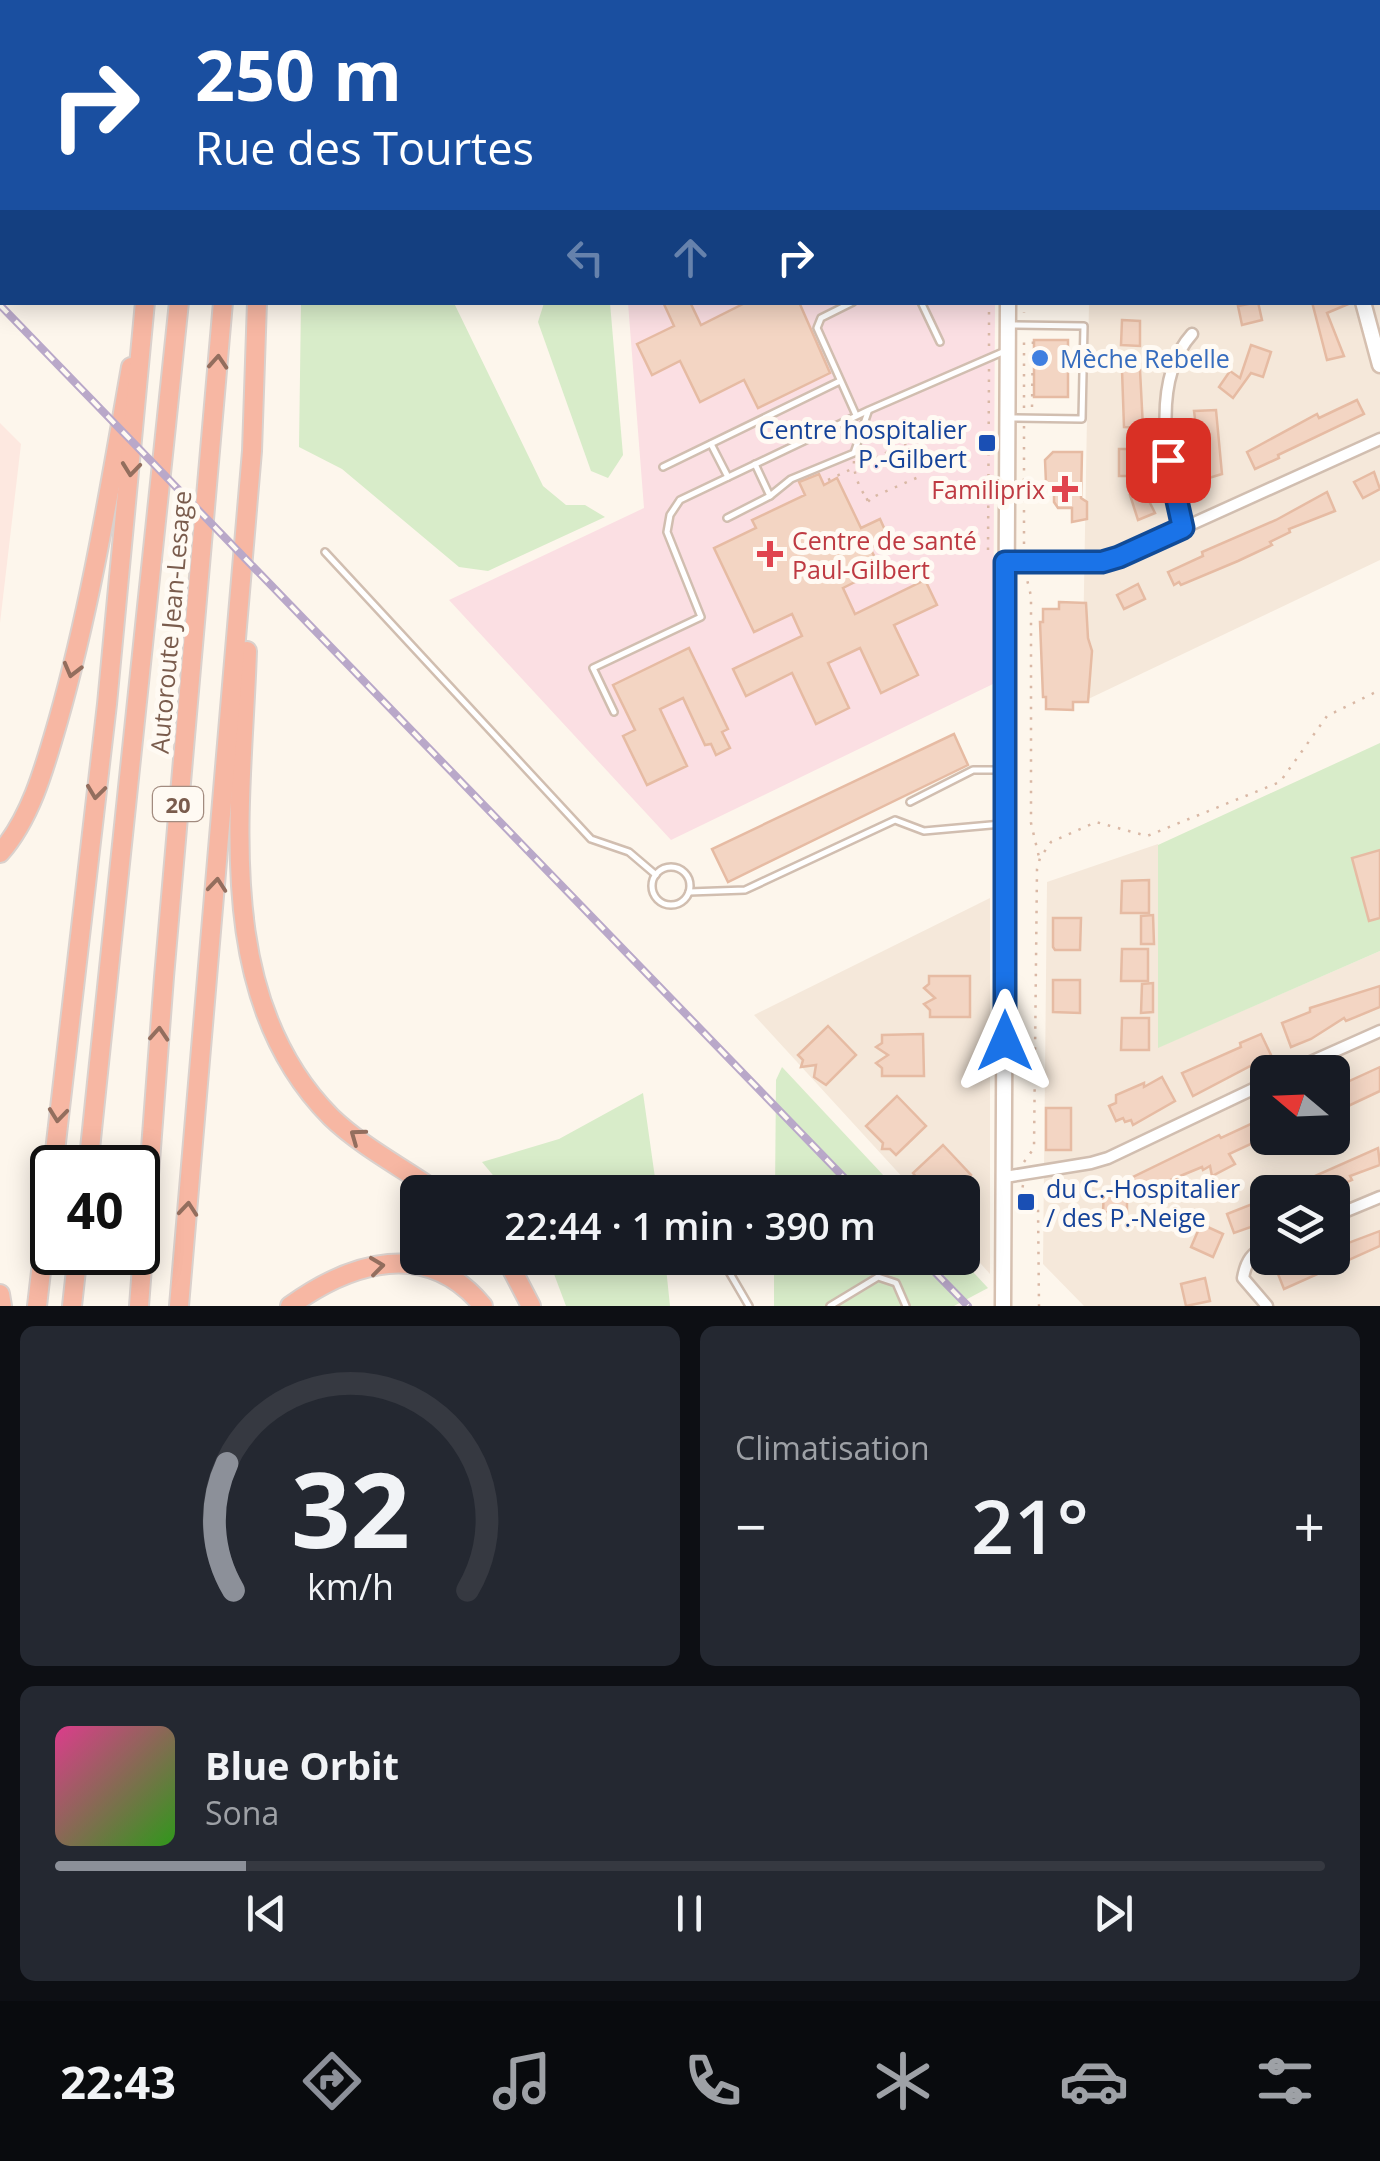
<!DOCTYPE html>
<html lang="fr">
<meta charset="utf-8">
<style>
:root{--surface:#171b24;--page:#242831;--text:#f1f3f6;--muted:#9ea1a6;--line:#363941;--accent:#8c9099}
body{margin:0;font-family:"Open Sans",sans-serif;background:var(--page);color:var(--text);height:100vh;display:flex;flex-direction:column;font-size:38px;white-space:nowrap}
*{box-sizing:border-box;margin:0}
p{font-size:32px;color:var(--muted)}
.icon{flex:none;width:55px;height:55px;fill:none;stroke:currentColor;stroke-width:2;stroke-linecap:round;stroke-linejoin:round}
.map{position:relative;height:1306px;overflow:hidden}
.side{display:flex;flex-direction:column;gap:20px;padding:20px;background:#0d0f14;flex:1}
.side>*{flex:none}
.top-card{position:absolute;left:0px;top:0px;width:1380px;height:305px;box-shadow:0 5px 25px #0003;background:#1a4fa0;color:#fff;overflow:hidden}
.needle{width:65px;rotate:289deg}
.controls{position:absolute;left:1250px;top:1055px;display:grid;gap:20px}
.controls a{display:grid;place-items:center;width:100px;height:100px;border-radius:15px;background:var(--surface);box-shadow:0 5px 25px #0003;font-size:50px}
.speed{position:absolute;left:30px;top:1145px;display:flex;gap:20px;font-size:50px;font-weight:700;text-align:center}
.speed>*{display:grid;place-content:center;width:130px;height:130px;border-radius:50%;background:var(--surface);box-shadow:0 5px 25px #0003;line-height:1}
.speed .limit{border:5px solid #111;border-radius:15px;background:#fff;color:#111}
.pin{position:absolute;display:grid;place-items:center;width:85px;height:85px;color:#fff;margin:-42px;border-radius:20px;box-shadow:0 5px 15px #0006}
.me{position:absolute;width:110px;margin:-55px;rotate:0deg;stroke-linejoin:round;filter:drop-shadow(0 0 8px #0008)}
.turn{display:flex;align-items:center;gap:35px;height:210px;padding:0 30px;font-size:45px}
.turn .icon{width:130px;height:130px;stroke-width:2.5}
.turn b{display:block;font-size:70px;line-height:85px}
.lanes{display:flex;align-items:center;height:95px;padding:0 30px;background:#0003;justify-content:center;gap:50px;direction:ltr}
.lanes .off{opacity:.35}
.big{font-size:75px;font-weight:600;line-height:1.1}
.side .widget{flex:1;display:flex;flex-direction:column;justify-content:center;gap:15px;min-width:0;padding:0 35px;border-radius:15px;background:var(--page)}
.side .dial{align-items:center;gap:0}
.dial svg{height:260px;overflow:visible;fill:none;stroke:var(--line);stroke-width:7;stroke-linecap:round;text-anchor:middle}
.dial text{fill:var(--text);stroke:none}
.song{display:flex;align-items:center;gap:30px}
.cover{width:120px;height:120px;border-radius:15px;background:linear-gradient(135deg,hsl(330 70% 55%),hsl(110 70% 35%))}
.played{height:10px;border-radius:5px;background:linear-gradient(90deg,var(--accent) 15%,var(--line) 15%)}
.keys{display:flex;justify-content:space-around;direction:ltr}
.heat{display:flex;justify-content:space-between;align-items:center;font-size:55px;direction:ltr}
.side .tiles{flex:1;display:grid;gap:20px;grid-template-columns:1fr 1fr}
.widget:last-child{grid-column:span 2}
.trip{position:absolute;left:400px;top:1175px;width:580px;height:100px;border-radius:15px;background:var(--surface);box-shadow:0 5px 25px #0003;font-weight:600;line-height:100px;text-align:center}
.tabs{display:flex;height:160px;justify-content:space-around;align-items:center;background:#090b0e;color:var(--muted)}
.tabs .icon{width:70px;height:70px}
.tabs .active{color:var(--accent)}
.tabs b{font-size:45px;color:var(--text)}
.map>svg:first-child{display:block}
.residential{fill:#f5e8da;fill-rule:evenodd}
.commercial{fill:#fde8e0}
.medical{fill:#fbdfe3}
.green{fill:#d8ecc9}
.building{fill:#f3d5c3;stroke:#e6bba3;stroke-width:2.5}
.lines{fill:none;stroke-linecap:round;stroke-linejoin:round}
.lane-casing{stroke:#d1beb0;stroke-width:10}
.street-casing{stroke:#d1beb0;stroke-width:15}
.secondary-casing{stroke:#d6c0b0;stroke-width:19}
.highway-casing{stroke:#dad1cd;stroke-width:22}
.path{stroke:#d9b8a5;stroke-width:2.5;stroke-dasharray:2.5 8;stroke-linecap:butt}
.lane{stroke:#fff;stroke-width:5}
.street{stroke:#fff;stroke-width:10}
.secondary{stroke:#fff;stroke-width:14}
.highway{stroke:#f7b7a3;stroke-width:18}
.rail-casing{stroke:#b9a8c9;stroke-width:8}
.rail{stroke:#fffaf3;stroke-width:4;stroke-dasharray:11;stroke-linecap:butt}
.oneway{stroke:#936e5e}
.route-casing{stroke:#114b97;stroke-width:25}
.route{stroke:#1a73e8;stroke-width:18}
.shop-dot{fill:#3f7fe0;stroke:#fffaf3;stroke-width:4}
.transit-dot{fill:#1a4fb4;stroke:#fffaf3;stroke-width:4}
.health-dot{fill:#e0444e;stroke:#fffaf3;stroke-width:4}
.labels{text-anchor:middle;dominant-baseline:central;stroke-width:10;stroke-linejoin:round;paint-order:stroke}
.shield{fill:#fffaf3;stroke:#a28b7f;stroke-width:2.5}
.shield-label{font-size:22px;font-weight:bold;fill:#7a5c4d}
.shop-label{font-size:25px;fill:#366cbe;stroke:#fffaf3;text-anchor:start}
.transit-label{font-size:25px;fill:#164399;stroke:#fffaf3;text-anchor:end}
.health-label{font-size:25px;fill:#be3a42;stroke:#fffaf3;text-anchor:end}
.street-label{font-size:25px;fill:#7a5c4d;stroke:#fffaf3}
</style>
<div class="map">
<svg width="1380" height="1306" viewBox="0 0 1380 1306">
<rect width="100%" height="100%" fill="#fdf6ec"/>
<g class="residential">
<polygon points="1037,0 1380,0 1380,560 1082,702 1089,303 1378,302 1378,2 1037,2"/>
<path d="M1158 844 1159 1047 1380 951V1306H1084L1043 1264 1047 882ZM1268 1072H1332V1138H1268ZM1268 1192H1332V1258H1268Z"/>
<polygon points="990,898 990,1274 963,1244 962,1192 916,1192 754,1015"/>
</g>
<polygon class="commercial" points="0,423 21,444 0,623"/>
<polygon class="medical" points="628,303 995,303 993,684 671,840 449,600 644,508"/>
<g class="green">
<polygon points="418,0 622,0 621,2"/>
<polygon points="301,303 454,303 543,486 566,505 585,505 605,517 488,571 459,567 342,469 299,447"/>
<polygon points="544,303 610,303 623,455 608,478 591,471 538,322"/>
<polygon points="1380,743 1380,951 1158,1048 1158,845"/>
<polygon points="782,1067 899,1192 775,1192 776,1080"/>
<polygon points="643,1093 657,1192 507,1192 482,1162 559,1139"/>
<polygon points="548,1258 665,1258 670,1306 566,1306"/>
<polygon points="774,1258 960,1258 988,1288 954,1306 774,1306"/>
</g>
<g class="building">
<polygon points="663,302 690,302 701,325 747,302 799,302 830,373 758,408 744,380 700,402 680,361 652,375 637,344 674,326"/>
<polygon points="1258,302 1262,320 1242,325 1238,306"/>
<polygon points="1312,302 1353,302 1327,313 1344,356 1327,360"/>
<polygon points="1122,320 1140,321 1140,346 1121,345"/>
<rect x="1034" y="340" width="34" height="57"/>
<polygon points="1251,345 1271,352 1263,377 1251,373 1233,398 1219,387 1230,371 1240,378"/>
<polygon points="1122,370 1140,370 1143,428 1124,427"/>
<polygon points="1357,400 1364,414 1278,455 1279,458 1255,469 1247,452 1317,414 1319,418"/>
<polygon points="1216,410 1222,474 1209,478 1199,450 1194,411"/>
<polygon points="1119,449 1143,449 1140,476 1119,476"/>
<polygon points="1053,452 1082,452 1081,498 1087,502 1087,519 1072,522 1072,508 1058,508 1054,502 1054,492 1046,483 1045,460"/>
<polygon points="1374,472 1380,489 1363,498 1354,482"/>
<polygon points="819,474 824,485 837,478 861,528 880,519 889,539 870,548 881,569 843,588 855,614 925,580 937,605 894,625 918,675 881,693 860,648 828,663 849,708 816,724 792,673 746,696 733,669 802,636 792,614 754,632 714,548 756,528 752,520 805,495 799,482"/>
<polygon points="1143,489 1155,513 1138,520 1130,495"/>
<polygon points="1327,492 1335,511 1289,529 1290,532 1270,542 1272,545 1238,561 1181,585 1179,582 1174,585 1168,572 1203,556 1202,552 1276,520"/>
<polygon points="1138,584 1145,599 1124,609 1117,595"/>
<polygon points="1059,602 1086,603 1088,638 1092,651 1088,702 1073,702 1073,710 1046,709 1046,697 1043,697 1040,622 1043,622 1043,609 1059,609"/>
<polygon points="689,648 728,729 722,732 730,748 716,755 711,744 705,745 683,698 660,709 687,766 647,785 623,736 635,730 613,685"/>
<polygon points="954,734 968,765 728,882 712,849"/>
<polygon points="1380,850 1380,918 1369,921 1352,858"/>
<polygon points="1149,880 1149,913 1121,913 1122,881"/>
<polygon points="1153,915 1154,944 1141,944 1141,916"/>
<polygon points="1053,918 1081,918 1080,950 1055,950 1053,947"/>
<polygon points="1122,949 1148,949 1148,981 1121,981"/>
<polygon points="929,976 970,976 970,1017 930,1017 930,1010 924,1004 935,998 924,988 929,984"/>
<polygon points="1053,980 1080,980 1080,1013 1053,1012"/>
<polygon points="1153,983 1153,1012 1141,1013 1142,984"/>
<polygon points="1380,986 1380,1007 1346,1021 1344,1018 1311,1039 1291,1047 1282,1023 1310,1012 1310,1008"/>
<polygon points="1122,1018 1149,1018 1149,1050 1121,1050"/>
<polygon points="828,1026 856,1055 826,1085 814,1077 816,1065 801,1067 803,1060 798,1055"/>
<polygon points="923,1034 924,1076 882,1076 882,1068 876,1063 888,1055 876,1047 882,1043 882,1035"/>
<polygon points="1261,1034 1271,1055 1193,1096 1182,1073 1241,1047 1240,1043"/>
<polygon points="1380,1067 1380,1091 1346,1107 1336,1087"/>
<polygon points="1162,1077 1175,1101 1133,1125 1131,1120 1125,1122 1123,1118 1116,1121 1109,1106 1116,1103 1116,1095 1144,1083 1144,1087"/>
<polygon points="897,1096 926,1126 896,1155 890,1149 882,1149 883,1143 866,1126"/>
<rect x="1046" y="1108" width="25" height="42"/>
<polygon points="1268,1116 1268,1136 1229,1154 1235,1164 1212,1176 1210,1166 1203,1170 1202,1167 1156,1186 1127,1202 1127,1213 1103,1212 1104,1189 1133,1190 1129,1179 1219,1135 1221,1138"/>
<polygon points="943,1145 971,1175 952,1192 929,1192 930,1184 916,1185 917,1178 913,1173"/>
<polygon points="1378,1148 1380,1165 1350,1176 1352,1180 1325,1192 1279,1192"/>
<polygon points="1265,1199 1268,1221 1234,1233 1227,1214"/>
<polygon points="1201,1224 1223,1234 1213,1257 1191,1247"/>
<polygon points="1380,1231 1380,1246 1284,1289 1278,1274 1318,1258 1332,1258 1332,1249"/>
<polygon points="1205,1278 1210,1301 1186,1306 1181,1284"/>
</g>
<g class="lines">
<g class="lane-casing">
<g id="lane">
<polyline points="1170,0 1172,2"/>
<polyline points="1091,2 1091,0"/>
<polyline points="853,302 821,318 817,328 856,415"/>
<polyline points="921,302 940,342"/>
<polyline points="1011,325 1084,326 1082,419 1011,418"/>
<polyline points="711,444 728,477"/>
<polyline points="755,464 770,496"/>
<polyline points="663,467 840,381"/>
<polyline points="727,518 770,496 791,479 854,453 868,412"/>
<polyline points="325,552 591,839 629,852 656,875"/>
<polyline points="614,712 593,668 701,617 667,532 670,515 680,500 869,410 1005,351"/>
<polyline points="910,802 973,770 1004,770"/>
<circle cx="671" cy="886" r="19"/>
<polyline points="689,892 745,890 895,820 924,831 1002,824"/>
<polyline points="721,1258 749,1306"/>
<polyline points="830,1306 878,1277 896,1283 906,1306"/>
</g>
</g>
<g class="street-casing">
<g id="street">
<polyline points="650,0 651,2"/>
<polyline points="636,2 641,0"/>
<polyline points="1378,170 1380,169"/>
<path d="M1183 528C1169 470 1148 383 1192 334"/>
<polyline points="1005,561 1102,561 1119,557 1380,439"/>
<polyline points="1288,1072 1380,1031"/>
<polyline points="1005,1177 1091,1163 1108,1158 1268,1082"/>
<polyline points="1332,1217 1380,1197"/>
<path d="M1267 1306 1243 1278C1246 1261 1252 1252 1268 1245"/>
</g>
</g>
<g class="secondary-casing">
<g id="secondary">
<polyline points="1278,0 1278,2"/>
<polyline points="1005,2 1005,0"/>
<polyline points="1363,302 1380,365"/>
<polyline points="1003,1306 1008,302"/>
</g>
</g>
<g class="highway-casing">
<g id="highway">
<polyline points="154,0 155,2"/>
<polyline points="186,0 186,2"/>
<polyline points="233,0 233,2"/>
<polyline points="256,0 256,2"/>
<path d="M247 651C242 806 210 995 331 1117 361 1146 403 1168 437 1192"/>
<path d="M0 853C31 818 45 766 58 721 91 605 110 486 131 367"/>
<polyline points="88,1168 179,302"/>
<polyline points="506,1258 531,1306"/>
<polyline points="0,1294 2,1306"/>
<polyline points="37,1306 107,704 145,302"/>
<polyline points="72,1306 78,1252"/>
<polyline points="139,1306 164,977 223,302"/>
<polyline points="179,1306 252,451 257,302"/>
<path d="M290 1306C351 1262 427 1238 483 1306"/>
</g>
</g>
<g class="path">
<polyline points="1024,302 1024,313"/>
<polyline points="989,346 989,302"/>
<polyline points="989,369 988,553 991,554"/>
<polyline points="1032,407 1033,335"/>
<polyline points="1024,408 1024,336"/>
<polyline points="1024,426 1024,548"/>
<path d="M854 461C853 474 862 497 873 504"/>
<polyline points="828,480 907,443"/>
<polyline points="866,500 921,476"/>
<polyline points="1025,571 1031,596 1031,823 1039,857"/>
<polyline points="1024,1162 1034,1148 1037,869 1040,858 1051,842 1096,822 1147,836 1280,782 1327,716 1380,690"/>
<polyline points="1023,1185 1022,1190 1038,1206 1039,1306"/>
</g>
<use href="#lane" class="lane"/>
<use href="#street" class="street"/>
<use href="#secondary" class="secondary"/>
<use href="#highway" class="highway"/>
<g class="rail-casing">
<g id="rail">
<polyline points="0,305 858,1192"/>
<polyline points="921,1258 968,1306"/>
</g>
</g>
<use href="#rail" class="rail"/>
</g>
<defs><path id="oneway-chevron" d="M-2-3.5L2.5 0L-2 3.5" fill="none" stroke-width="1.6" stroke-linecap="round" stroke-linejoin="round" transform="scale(2.5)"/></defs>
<g class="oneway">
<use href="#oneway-chevron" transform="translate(218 362) rotate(-86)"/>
<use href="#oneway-chevron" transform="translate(131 469) rotate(96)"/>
<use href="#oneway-chevron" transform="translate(72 670) rotate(105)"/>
<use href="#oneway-chevron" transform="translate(96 792) rotate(97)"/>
<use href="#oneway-chevron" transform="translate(217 885) rotate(-85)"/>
<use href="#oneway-chevron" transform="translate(159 1034) rotate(-86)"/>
<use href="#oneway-chevron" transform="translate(58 1115) rotate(96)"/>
<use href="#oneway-chevron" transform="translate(357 1136) rotate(-144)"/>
<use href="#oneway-chevron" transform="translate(188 1209) rotate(-85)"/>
<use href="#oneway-chevron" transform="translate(377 1266) rotate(-7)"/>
</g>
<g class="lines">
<g class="route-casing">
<polyline id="route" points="1005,1041 1005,562 1102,562 1119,557 1183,528 1168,460"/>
</g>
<use href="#route" class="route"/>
</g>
<circle class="shop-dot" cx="1040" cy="358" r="10"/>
<g class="transit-dot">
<rect x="977" y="433" width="20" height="20" rx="5"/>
<rect x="1016" y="1192" width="20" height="20" rx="5"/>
</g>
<g class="health-dot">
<path d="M1060 474h10v10h10v10h-10v10h-10v-10h-10v-10h10z"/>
<path d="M765 539h10v10h10v10h-10v10h-10v-10h-10v-10h10z"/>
</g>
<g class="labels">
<rect class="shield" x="153" y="787" width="50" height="34" rx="8"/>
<g class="shield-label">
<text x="178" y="804">20</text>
</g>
<g class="shop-label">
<text x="1060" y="358">Mèche Rebelle</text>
</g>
<g class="transit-label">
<text x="967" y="429">Centre hospitalier<tspan x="967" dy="29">P.-Gilbert</tspan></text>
<text x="1046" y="1188" text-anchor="start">du C.-Hospitalier<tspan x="1046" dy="29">/ des P.-Neige</tspan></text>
</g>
<g class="health-label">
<text x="1045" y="489">Familiprix</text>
<text x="792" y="540" text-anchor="start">Centre de santé<tspan x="792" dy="29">Paul-Gilbert</tspan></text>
</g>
<g class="street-label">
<text transform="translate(170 622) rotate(-85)">Autoroute Jean-Lesage</text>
</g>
</g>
</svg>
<div class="controls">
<a><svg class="needle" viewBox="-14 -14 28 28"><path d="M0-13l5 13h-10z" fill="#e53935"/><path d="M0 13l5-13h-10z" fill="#9ea1a6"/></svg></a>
<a><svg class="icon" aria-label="layers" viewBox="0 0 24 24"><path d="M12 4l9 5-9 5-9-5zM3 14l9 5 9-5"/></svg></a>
</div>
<div class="speed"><div class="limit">40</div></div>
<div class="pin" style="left:1168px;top:460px;background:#d93025"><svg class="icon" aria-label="arrive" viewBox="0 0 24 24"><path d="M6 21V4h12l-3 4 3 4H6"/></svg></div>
<svg class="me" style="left:1005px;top:1041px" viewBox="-20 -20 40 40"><path d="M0-17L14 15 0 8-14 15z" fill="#1a73e8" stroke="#fff" stroke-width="4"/></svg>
<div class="trip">22:44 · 1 min · 390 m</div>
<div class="top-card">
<div class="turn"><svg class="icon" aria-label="right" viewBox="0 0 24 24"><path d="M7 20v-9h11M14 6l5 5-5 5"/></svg><div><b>250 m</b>Rue des Tourtes</div></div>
<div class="lanes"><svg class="icon off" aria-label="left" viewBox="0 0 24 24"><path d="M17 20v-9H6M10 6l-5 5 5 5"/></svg><svg class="icon off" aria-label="ahead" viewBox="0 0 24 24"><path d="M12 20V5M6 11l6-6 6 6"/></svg><svg class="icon" aria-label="right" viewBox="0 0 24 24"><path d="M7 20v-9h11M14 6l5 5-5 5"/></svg></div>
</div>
</div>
<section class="side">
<div class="tiles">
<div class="widget dial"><svg viewBox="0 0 100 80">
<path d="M14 69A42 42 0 1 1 86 69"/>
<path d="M14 69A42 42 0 0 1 12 30" stroke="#8c9099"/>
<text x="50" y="56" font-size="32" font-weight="700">32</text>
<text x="50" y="72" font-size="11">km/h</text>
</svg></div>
<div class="widget"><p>Climatisation</p>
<div class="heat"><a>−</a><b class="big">21°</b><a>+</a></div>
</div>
<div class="widget">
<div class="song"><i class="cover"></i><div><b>Blue Orbit</b><p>Sona</p></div></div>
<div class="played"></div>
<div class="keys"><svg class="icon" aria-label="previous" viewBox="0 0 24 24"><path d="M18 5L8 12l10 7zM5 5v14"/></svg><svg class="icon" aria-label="pause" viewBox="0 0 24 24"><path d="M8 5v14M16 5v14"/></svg><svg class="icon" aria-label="next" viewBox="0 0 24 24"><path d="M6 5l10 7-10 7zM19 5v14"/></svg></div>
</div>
</div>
</section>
<nav class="tabs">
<b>22:43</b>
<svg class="icon active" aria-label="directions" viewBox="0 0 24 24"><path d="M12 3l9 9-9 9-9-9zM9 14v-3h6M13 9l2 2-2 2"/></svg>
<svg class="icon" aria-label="music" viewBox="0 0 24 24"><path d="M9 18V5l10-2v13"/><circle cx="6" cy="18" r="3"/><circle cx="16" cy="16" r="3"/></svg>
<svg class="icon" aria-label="phone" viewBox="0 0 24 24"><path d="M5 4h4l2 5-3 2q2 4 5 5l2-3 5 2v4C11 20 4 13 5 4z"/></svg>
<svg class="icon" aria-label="climate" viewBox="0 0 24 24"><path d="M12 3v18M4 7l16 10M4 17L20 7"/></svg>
<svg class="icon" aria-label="car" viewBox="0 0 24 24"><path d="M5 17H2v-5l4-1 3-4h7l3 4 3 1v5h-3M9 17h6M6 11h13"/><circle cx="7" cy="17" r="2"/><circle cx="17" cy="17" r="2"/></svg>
<svg class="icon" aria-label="filters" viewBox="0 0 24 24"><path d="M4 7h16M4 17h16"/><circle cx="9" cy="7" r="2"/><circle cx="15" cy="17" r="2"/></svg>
</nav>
